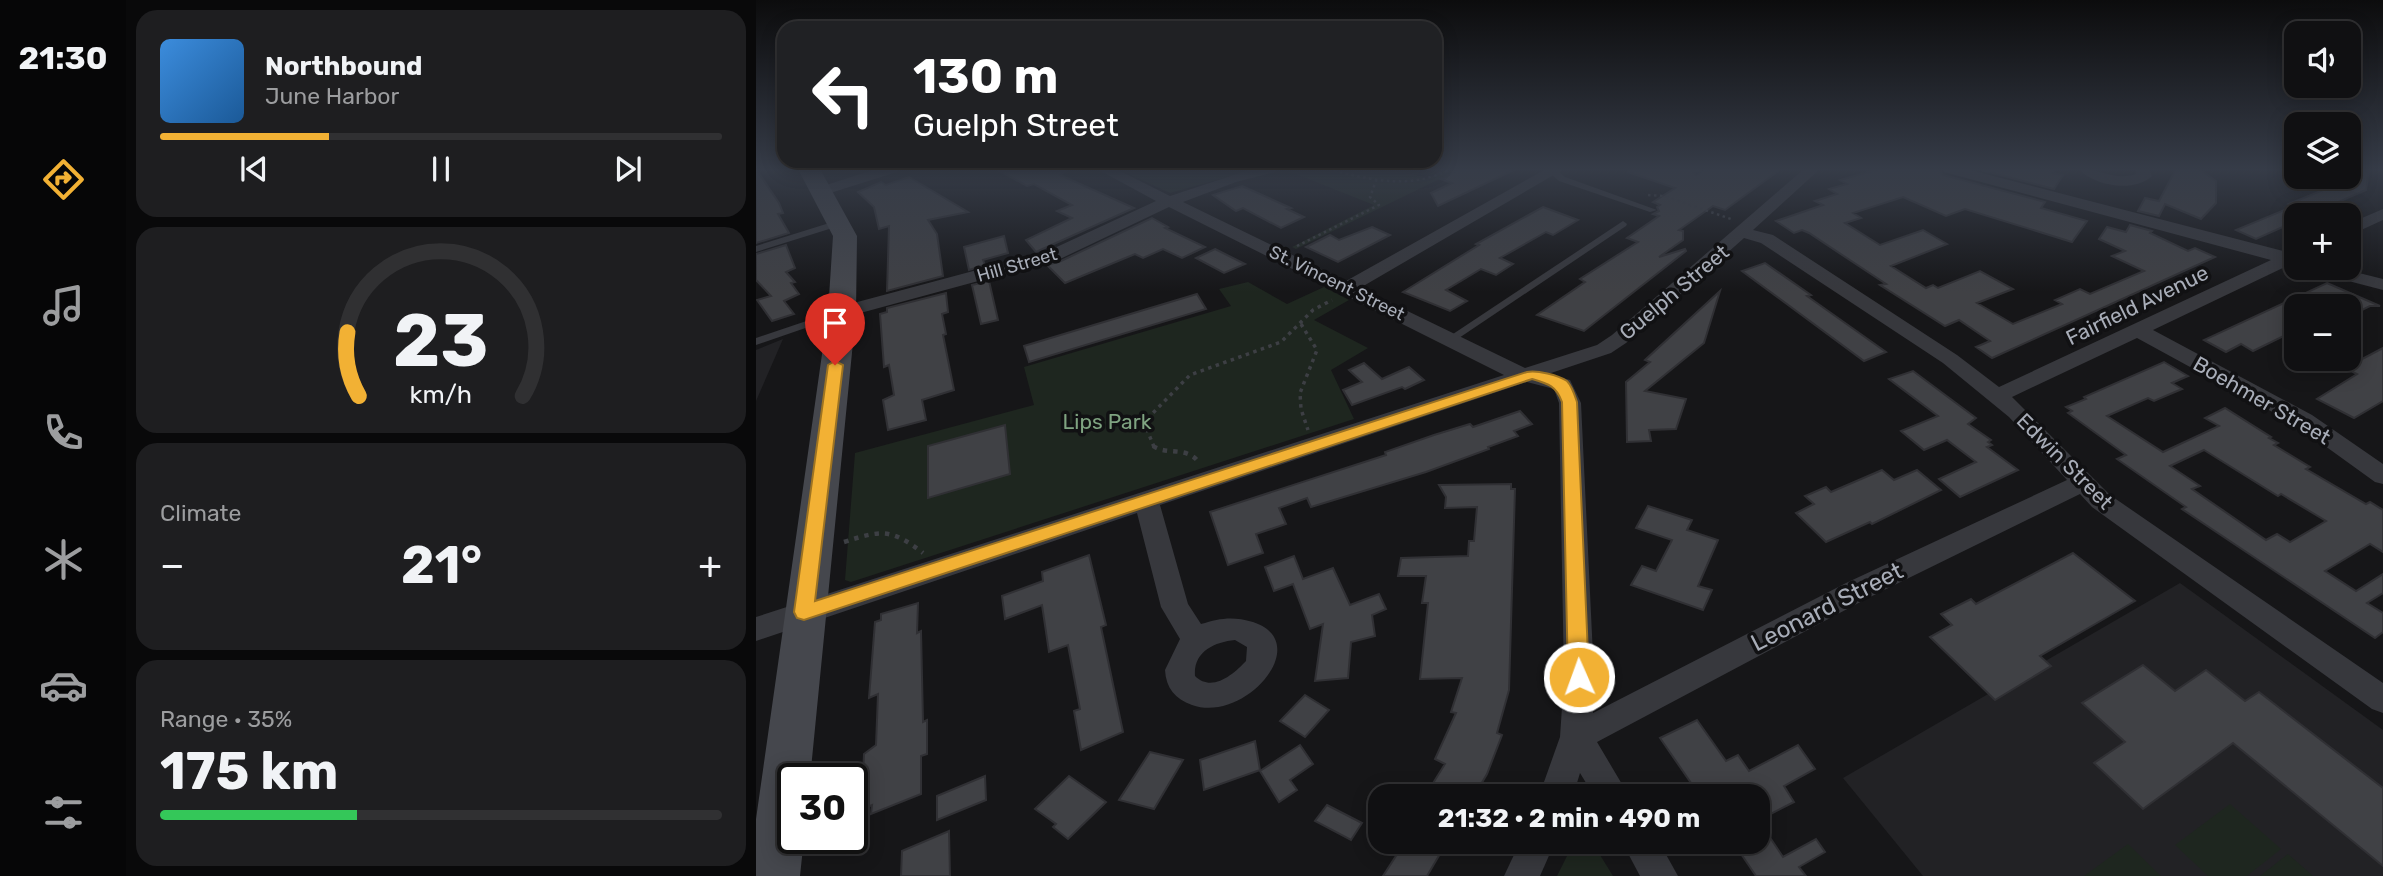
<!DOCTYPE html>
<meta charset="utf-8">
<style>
:root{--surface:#101012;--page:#1e1e20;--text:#f1f3f6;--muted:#9c9d9f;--line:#303032;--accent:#f2b134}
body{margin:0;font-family:Rubik,sans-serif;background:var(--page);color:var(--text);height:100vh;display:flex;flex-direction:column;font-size:26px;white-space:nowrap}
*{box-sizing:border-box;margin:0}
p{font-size:23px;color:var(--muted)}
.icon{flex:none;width:38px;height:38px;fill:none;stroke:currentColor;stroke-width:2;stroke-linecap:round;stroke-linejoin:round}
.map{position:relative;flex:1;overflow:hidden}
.side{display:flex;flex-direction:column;gap:10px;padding:10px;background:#09090a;width:630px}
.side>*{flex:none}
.hud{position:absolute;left:21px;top:21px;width:665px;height:147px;border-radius:21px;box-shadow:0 4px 18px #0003,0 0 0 2px var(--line);background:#202124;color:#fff;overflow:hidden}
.fabs{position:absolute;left:1528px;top:21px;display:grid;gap:14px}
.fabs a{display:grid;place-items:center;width:77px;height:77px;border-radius:14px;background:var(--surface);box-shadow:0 4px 18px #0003,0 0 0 2px var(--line);font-size:35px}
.speed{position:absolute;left:21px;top:763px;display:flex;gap:14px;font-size:35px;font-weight:700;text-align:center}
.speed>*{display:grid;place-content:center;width:91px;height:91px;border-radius:50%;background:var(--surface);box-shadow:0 4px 18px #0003,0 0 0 2px var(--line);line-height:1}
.speed .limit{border:4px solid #111;border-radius:10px;background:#fff;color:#111}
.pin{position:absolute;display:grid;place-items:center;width:60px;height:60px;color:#fff;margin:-72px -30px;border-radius:50% 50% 50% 0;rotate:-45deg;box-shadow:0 0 7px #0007}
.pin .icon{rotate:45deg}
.me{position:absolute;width:77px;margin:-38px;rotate:358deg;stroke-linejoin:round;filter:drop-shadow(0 0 5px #0008)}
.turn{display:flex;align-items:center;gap:24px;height:147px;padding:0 21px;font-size:32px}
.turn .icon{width:91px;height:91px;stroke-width:2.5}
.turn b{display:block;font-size:49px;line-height:60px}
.big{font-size:52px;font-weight:700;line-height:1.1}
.side .widget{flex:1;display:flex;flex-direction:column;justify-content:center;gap:10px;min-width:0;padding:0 24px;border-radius:21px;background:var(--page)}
.side .dial{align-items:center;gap:0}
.dial svg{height:182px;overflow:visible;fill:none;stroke:var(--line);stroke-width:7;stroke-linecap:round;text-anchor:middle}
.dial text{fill:var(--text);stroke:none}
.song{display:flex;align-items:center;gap:21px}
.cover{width:84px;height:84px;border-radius:10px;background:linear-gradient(135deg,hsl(210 70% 55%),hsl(210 70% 35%))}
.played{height:7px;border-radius:4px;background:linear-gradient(90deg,var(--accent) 30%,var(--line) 30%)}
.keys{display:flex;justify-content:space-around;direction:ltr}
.heat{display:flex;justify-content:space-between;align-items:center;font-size:38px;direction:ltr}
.charge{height:10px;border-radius:5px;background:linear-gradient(90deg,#34c759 35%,var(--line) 0)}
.trip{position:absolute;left:612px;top:784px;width:402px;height:70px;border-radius:21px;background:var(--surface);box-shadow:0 4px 18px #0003,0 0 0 2px var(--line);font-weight:700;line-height:70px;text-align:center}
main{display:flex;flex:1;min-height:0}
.tabs{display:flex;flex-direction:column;width:126px;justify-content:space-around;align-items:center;background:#060607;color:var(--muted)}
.tabs .icon{width:49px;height:49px}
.tabs .on{color:var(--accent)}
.tabs b{font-size:32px;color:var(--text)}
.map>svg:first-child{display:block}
.built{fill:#222225}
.green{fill:#1e261f}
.building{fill:#404145;stroke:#303034;stroke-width:2;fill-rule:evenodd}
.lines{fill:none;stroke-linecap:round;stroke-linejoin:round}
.path-far2{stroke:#3d3f44;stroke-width:2.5;stroke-dasharray:2.5 3.5;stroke-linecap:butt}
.path-far1{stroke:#3d3f44;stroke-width:3.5;stroke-dasharray:3.5 4.5;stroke-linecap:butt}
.path{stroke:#3d3f44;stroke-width:4.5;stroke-dasharray:4.5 6;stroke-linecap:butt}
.lane{fill:#37383d;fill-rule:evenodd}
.street{fill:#37383d;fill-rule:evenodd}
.secondary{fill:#45474d;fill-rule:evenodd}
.route{fill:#f2b134;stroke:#9d7322;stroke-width:2}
.labels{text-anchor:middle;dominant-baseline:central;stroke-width:7;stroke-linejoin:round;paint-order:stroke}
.far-street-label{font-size:18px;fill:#a8adb8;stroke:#111113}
.street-label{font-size:21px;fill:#a8adb8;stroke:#111113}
.park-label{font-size:21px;fill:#7fa381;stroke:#111113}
.near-street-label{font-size:24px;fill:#a8adb8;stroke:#111113}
</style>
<main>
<nav class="tabs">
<b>21:30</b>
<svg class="icon on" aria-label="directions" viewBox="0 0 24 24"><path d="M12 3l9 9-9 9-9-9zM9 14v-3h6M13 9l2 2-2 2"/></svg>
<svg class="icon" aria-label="music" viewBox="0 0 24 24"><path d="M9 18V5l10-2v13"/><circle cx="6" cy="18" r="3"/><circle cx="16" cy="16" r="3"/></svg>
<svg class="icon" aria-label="phone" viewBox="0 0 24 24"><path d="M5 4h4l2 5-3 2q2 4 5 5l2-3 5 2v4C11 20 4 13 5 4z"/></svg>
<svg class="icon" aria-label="climate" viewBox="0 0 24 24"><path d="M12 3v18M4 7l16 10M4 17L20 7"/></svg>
<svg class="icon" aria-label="car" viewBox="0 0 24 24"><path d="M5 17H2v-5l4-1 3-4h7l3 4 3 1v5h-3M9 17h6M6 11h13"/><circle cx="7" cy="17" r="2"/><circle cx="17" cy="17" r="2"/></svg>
<svg class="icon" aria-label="filters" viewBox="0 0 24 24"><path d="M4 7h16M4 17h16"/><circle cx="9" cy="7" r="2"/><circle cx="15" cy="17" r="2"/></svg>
</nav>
<section class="side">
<div class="widget">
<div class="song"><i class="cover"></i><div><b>Northbound</b><p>June Harbor</p></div></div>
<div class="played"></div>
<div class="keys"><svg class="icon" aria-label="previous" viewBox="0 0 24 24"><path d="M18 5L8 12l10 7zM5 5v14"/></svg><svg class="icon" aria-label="pause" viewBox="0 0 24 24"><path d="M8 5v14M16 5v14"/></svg><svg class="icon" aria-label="next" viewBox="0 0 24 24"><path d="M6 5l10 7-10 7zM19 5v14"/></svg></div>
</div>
<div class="widget dial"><svg viewBox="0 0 100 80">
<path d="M14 69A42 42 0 1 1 86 69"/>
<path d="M14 69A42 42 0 0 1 9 41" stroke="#f2b134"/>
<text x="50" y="56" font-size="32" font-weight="700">23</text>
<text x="50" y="72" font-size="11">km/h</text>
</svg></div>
<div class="widget"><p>Climate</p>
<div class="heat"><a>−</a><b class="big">21°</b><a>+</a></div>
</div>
<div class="widget"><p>Range · 35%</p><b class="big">175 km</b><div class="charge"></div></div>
</section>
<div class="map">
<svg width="1627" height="876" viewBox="0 0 1627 876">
<rect width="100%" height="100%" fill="#161618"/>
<g class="built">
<polygon points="27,339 0,401 0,350"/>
<polygon points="1424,583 1627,730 1627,876 1167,876 1087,778"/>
</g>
<g class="green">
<polygon points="362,169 500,169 414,193"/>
<polygon points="527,169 644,169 670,179 690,169 704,169 540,249 536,247 618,205"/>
<polygon points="492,282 531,304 568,287 593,300 558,320 612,348 575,370 598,419 95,582 89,580 99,453 278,405 268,367 475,306 463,289"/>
<polygon points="1474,804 1525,849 1491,876 1452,876 1419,845"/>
<polygon points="818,842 836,842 857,876 801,876"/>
<polygon points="1372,844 1405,876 1328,876"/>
<polygon points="1532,854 1557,876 1504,876"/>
</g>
<g class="building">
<polygon points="0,169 23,203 27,213 22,214 33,233 0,243"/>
<polygon points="240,169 313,169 304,175 378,208 280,252 270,240 316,218 301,211 316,205 278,184 271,186"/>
<polygon points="704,169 760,169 682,206 675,193 696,183 685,179"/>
<polygon points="873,169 935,169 940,175 950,169 1025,169 969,210 957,206 923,230 927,231 927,240 903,257 929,249 930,251 828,331 781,315 829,282 824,279 882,242 871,238 903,216 897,214 903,211 901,207 904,205 897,202 919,188 872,172"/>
<polygon points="1123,169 1183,169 1187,175 1289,202 1285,208 1331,221 1316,242 1209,209 1190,216 1147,197 1097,213 1105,218 1089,223 1124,245 1167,230 1191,244 1135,266 1170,288 1177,285 1182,288 1224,271 1257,289 1221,303 1257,324 1306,304 1299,300 1324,289 1334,294 1388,271 1356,256 1369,251 1343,239 1351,227 1370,232 1374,225 1396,231 1394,233 1432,251 1439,248 1459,257 1236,358 1220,347 1234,341 1203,320 1189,326 1124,285 1130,284 1053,233 1046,230 1038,233 1020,221 1067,205 1059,201 1081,194 1073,189 1091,184 1084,180"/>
<polygon points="1221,169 1299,169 1296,173 1307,175 1298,189"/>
<polygon points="1420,169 1443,169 1460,181 1460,203 1445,219 1409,204 1403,216 1382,211 1389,198 1403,201"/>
<polygon points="1594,169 1613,169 1610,190 1557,213 1550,210 1552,215 1540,215 1540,221 1500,239 1480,230 1538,206 1533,204 1589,181"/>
<polygon points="153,177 212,212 172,220 181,234 187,276 131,291 133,226 123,229 118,207 102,192 125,182 130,185"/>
<polygon points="486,186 535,208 531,209 548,217 525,228 487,208 480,211 457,195"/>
<polygon points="787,207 822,220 797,235 790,232 744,258 757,264 740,275 725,269 690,290 711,301 694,311 647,292 723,245 720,244"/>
<polygon points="396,218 412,227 409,228 449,247 426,258 407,249 387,258 379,254 309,283 291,265 305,261"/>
<polygon points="616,227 634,235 582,262 550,247 574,235 583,240"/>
<polygon points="248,236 252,253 227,260 229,265 213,270 208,247"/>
<polygon points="30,245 39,268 30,272 39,282 35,283 43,294 28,301 38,314 16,321 1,300 15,296 0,280 0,254"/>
<polygon points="459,249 489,264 468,273 440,258"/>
<polygon points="1009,263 1055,295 1051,296 1130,352 1108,361 986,271"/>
<polygon points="233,281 242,320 225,324 216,285"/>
<polygon points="1571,283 1624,306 1614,306 1592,317 1592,306 1540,306 1540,330 1497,351 1485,344 1470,352 1448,340"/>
<polygon points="964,291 948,343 889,391 930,399 920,429 893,430 895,441 871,442 870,382 894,362 889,360"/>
<polygon points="190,293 192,312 186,314 190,334 187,335 198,390 166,400 170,420 132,430 127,400 138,395 133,365 128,367 124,314 131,312 131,308"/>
<polygon points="441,294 450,309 273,362 268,346"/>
<polygon points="1627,348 1627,401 1598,418 1561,399 1601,374 1589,368"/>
<path d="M1408 362 1432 376 1416 383 1426 389 1398 401 1392 398 1351 416 1407 452 1463 426 1449 418 1469 408 1515 437 1513 438 1522 443 1518 445 1554 467 1550 469 1610 504 1614 502 1627 510V552L1614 544 1569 571 1600 591 1627 574V593L1611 603 1627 613V632L1619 638 1426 509 1430 507 1361 459 1370 455 1312 413 1316 411 1310 407 1330 399 1328 397ZM1448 450 1522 496 1525 494 1570 521 1534 542 1521 534 1510 540 1436 489 1444 486 1414 466Z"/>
<polygon points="608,363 626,379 653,367 668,380 649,389 646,387 596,405 587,390 606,382 593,370"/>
<polygon points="1157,371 1220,418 1212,424 1235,440 1232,442 1236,445 1231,447 1262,470 1204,497 1183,479 1220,462 1191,440 1168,450 1145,431 1182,416 1133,379"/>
<polygon points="764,411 776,424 758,431 762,436 732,447 733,449 670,472 555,507 551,498 523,508 530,524 500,534 507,553 472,565 454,512 630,455 629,452 678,435 714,424 717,427"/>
<polygon points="249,425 254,474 172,498 172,446"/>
<polygon points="1126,470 1138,480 1161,470 1185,490 1116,524 1114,522 1070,542 1040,513 1058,504 1049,496 1070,487 1075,492"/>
<polygon points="755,484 755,489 759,489 753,690 741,733 746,735 731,774 718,796 669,796 689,764 679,759 700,713 695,712 706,678 664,679 672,603 666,603 670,576 642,576 645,558 712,556 713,541 718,541 721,507 689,508 690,497 683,485"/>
<polygon points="892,506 936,520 931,530 962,540 942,586 956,590 947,610 875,585 886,566 900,571 916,540 880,528"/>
<polygon points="1317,553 1379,601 1284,656 1295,666 1239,700 1174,637 1196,625 1185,614 1215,599 1220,604"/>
<polygon points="333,555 350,625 345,627 367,732 325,750 318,711 324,709 312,645 293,652 286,605 249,619 246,596 287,581 286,572"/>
<polygon points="538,556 547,579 577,568 594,605 623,594 630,609 616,615 619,636 595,642 592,678 559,681 567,624 554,629 537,584 518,591 509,567"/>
<polygon points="162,603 161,633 165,631 167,722 171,720 171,754 165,756 165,794 115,814 116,805 109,808 110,775 107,777 108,754 120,745 122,694 113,698 119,622 125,620 125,614"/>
<polygon points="1387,665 1419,691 1450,670 1489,701 1503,692 1627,788 1627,866 1477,743 1387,809 1338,763 1369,742 1326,703"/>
<polygon points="549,695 573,710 549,737 524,721"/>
<polygon points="941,720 970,761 982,755 993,771 1042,745 1059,769 1028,786 1038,802 1003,820 1003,796 944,796 904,738"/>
<polygon points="499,741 504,770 448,790 444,760"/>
<polygon points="544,745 557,764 534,780 541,790 523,802 504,771"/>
<polygon points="394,752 427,760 398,809 363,800"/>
<polygon points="229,776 230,800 181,820 181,796"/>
<polygon points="313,776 350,802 312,839 297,827 300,824 279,809"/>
<polygon points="571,805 606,823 595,840 559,821"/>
<polygon points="1003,821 1027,857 1060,839 1069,852 1043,867 1050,876 1000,876 977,842 1003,842"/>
<polygon points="193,831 194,876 145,876 146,851"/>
<polygon points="649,842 691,842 671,876 627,876"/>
</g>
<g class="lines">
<g class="path-far2">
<path d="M572 169C615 180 653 190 695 169"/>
<polyline points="892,195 908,196 975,219"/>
<polyline points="541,246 623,205 614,197 620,181"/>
</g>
<g class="path-far1">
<polyline points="545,324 561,350 544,393 545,409 552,430"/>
<polyline points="398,447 388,422 434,375 525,342 557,310 576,300"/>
</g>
<g class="path">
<path d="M397 446C412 456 432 445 444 464"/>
<path d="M88 542C125 530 135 528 167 553"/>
</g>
<g class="lane">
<polygon points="794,169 800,169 809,177 901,210 894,212 803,181 794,173"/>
<polygon points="939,169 948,169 941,173 937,171"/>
<polygon points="83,220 86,221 86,225 0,252 0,246"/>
<polygon points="867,221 871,224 870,226 700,340 696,341 691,338"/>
<polygon points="86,309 91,312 90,314 0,345 0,338"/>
</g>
<g class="street">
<polygon points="120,169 143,169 141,172 71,194 61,194 58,191 61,188"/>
<path d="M341 169H360L414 196 496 169H521L519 172 480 182 427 202 590 281 790 169H808L604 288 769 368 841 345 856 335 1048 169H1064L997 230 1017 235 1201 355 1243 387 1515 260 1188 172 1186 169H1210L1539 254 1540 266 1533 265 1397 330 1556 415 1627 464V484L1619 482 1540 425 1381 338 1256 397 1354 495 1627 683V713L1616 709 1336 507 1324 494 1110 599 841 742 873 796H838L824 773 817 796H783L804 737 808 677 803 403 798 389 771 382 404 505 432 604 445 624C464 618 477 616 497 622 559 642 489 724 436 705 419 699 410 688 409 670L424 639 405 607 381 513 0 641V617L748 375 413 207 304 259 86 318 76 312 79 308 292 251 400 201ZM988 238 1005 243 1187 363 1253 417 1311 480 1090 583 837 713 838 677 825 403 814 380 792 374 855 353 870 343ZM479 640 491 647 490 661C478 674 456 693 439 676 437 652 458 642 479 640Z"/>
<path d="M1323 169C1344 169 1359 181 1380 174L1379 169H1393L1396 176C1378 193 1338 186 1323 169Z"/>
<polygon points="1627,209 1627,220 1592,236 1592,224"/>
<polygon points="1555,268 1583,268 1627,279 1627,290 1558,272"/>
<polygon points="764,842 799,842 784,876 748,876"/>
<polygon points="866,842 903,842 922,876 884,876"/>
</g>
<polygon class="secondary" points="42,169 64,169 101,236 100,312 54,779 37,779 37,838 48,838 44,876 0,876 0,819 72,312 77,236"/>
</g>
<linearGradient id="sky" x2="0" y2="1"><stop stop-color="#0c0c0d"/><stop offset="0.58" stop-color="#363c48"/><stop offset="1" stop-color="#363c48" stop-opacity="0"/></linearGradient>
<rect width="1627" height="292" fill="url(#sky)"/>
<path class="route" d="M79 361 87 365 59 601 771 372C781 370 802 375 811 381 816 386 819 396 821 402L833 677 830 683 823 685 815 683 812 677 806 402C800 386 793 384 776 379L48 620 41 618 38 612 72 365Z"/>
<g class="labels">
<g class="far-street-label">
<text transform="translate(261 265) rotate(-16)">Hill Street</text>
<text transform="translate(581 283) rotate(26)">St. Vincent Street</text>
</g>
<g class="street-label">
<text transform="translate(918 292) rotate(-40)">Guelph Street</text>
<text transform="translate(1381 305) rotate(-26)">Fairfield Avenue</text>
<text transform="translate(1506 400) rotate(30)">Boehmer Street</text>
<text transform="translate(1309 461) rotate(45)">Edwin Street</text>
</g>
<g class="park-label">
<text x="351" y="421">Lips Park</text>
</g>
<g class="near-street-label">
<text transform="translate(1071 607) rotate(-27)">Leonard Street</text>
</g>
</g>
</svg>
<div class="fabs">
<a><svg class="icon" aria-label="sound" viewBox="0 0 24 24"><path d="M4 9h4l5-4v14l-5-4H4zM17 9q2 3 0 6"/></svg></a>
<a><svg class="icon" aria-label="layers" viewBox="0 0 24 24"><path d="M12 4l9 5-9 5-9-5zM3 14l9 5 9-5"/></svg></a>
<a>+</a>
<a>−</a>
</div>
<div class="speed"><div class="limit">30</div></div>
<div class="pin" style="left:79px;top:365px;background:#d93025"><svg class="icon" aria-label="arrive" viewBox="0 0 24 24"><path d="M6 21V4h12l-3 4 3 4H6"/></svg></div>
<svg class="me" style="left:823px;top:677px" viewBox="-20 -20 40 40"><circle r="17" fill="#f2b134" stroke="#fff" stroke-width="3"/><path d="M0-11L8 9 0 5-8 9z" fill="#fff"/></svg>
<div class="trip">21:32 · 2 min · 490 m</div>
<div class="hud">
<div class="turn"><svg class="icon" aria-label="left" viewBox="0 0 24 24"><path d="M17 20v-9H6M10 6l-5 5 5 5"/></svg><div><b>130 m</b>Guelph Street</div></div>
</div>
</div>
</main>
